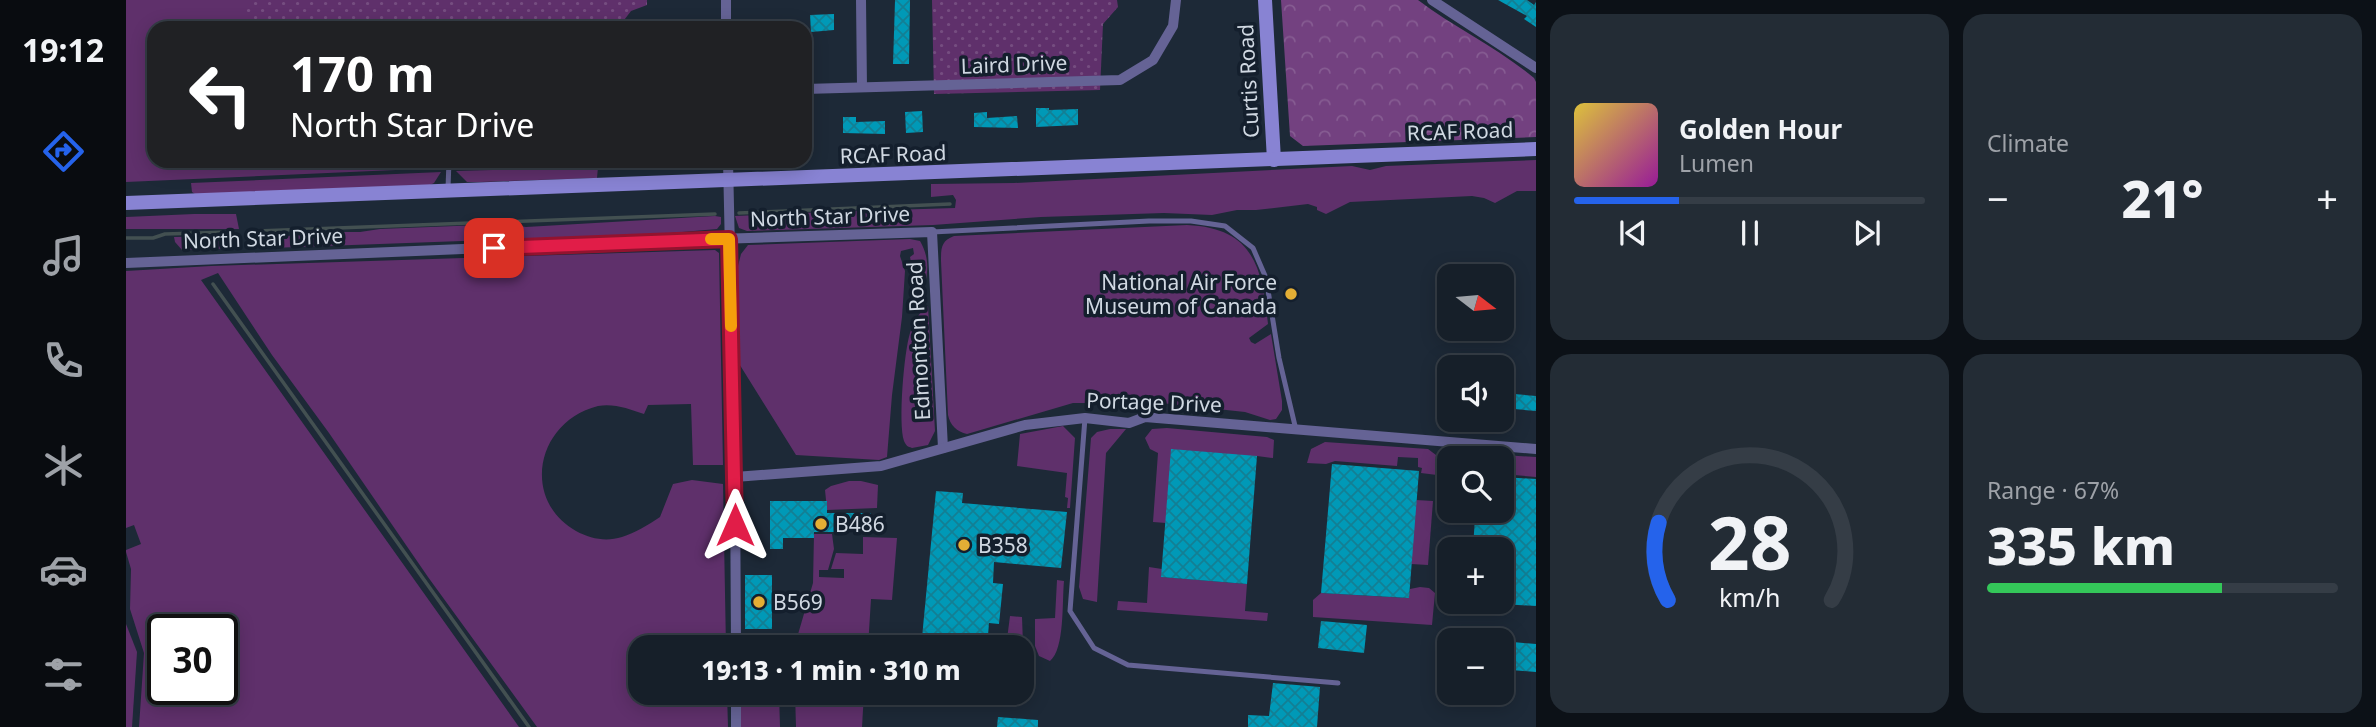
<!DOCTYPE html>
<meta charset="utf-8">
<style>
:root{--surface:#161f29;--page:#232c35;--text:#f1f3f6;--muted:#9ea2a8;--line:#353d46;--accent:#2563eb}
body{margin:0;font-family:"Noto Sans",sans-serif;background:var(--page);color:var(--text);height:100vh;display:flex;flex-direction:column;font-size:26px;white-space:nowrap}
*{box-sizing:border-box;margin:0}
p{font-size:23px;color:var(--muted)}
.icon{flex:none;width:38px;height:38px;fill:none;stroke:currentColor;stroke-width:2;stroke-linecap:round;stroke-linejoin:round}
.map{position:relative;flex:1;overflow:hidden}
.details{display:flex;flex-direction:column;gap:14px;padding:14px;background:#0c1117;width:840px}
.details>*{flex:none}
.banner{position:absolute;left:21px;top:21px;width:665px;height:147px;border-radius:21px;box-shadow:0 4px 18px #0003,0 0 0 2px var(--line);background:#202124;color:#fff;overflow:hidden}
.needle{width:46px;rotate:106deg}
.fabs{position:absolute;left:1311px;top:264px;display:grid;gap:14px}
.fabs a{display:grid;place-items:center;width:77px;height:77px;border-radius:14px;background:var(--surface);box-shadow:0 4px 18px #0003,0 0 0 2px var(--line);font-size:35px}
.speed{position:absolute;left:21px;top:614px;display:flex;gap:14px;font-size:35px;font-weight:700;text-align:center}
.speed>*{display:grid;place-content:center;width:91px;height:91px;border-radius:50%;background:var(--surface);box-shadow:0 4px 18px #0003,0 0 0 2px var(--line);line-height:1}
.speed .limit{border:4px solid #111;border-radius:10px;background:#fff;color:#111}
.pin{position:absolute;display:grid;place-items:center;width:60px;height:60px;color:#fff;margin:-30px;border-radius:14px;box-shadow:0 4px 10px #0006}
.me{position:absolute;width:77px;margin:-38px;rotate:0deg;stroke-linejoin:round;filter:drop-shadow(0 0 5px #0008)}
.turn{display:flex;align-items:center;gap:24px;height:147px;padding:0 28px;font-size:32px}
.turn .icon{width:91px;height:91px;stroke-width:2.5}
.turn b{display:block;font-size:49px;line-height:60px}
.big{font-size:52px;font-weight:800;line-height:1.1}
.details .tile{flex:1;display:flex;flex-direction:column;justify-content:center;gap:10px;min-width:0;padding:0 24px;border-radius:21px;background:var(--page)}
.details .dial{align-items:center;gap:0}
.dial svg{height:182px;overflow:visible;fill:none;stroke:var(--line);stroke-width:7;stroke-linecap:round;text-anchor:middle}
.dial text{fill:var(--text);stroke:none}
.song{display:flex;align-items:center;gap:21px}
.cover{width:84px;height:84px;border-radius:10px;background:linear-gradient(135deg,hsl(50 70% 55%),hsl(300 70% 35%))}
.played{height:7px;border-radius:4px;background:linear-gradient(90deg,var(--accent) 30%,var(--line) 30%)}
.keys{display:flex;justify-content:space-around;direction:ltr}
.heat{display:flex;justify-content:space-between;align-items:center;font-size:38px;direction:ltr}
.charge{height:10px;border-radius:5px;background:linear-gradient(90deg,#34c759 67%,var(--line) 0)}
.details .tiles{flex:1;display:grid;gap:14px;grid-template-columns:repeat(2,1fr)}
.trip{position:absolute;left:502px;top:635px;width:406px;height:70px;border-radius:21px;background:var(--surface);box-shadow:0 4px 18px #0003,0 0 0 2px var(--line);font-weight:800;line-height:70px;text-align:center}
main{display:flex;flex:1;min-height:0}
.menu{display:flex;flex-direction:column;width:126px;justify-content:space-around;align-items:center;background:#090c10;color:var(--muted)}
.menu .icon{width:49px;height:49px}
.menu .selected{color:var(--accent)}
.menu b{font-size:32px;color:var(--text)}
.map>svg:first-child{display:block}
.grass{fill:#5f306b;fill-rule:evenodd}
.forest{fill:url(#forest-crowns)}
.park{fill:url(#park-dots)}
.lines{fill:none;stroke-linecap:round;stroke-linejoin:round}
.stream{stroke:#435051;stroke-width:3.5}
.building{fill:url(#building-cross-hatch)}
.service{stroke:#656395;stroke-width:5}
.minor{stroke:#656395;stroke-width:10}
.secondary{stroke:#8883d3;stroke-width:14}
.route-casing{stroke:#92132f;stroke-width:18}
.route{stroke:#e11d48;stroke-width:12}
.slow{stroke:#f59e0b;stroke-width:12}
.poi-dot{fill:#e3ae35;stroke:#141f2d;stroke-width:2.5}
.labels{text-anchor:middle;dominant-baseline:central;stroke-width:7;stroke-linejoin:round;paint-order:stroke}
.street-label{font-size:21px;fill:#d0d8e2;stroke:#141f2d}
.poi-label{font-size:21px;fill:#d0d8e2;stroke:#141f2d;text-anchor:start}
</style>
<main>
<nav class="menu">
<b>19:12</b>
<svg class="icon selected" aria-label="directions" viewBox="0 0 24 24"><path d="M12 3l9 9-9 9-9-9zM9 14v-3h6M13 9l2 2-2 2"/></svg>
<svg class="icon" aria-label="music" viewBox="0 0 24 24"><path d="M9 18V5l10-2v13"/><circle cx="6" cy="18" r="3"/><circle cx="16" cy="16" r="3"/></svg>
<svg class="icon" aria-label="phone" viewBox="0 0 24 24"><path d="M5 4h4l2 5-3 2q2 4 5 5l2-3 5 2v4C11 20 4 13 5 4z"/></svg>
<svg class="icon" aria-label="climate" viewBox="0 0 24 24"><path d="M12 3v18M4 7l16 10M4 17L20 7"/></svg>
<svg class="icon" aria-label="car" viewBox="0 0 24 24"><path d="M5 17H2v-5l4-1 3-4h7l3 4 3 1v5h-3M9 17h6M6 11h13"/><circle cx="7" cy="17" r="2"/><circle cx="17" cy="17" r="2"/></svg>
<svg class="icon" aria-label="filters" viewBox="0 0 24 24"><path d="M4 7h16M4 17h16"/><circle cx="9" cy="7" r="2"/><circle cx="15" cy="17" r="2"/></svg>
</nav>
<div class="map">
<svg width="1410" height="727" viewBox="0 0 1410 727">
<defs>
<pattern id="forest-crowns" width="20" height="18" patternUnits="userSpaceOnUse" patternTransform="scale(1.75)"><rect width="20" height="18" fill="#734180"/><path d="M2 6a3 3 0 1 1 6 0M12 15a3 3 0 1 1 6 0" fill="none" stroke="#865c92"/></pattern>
<pattern id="park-dots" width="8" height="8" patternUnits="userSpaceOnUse" patternTransform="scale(1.75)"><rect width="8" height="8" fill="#5f306b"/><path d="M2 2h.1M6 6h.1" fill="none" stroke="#754d80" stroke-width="1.8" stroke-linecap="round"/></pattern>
<pattern id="building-cross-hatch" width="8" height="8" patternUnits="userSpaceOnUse" patternTransform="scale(1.75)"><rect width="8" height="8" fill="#0099b7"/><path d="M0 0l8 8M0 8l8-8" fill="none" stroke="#137f94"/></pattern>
</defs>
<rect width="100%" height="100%" fill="#1d2937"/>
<g class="grass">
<polygon points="0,0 475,0 452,28 28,28 28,161 315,161 315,168 0,182"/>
<polygon points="1410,160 1410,191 1391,191 1369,203 1358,198 1346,196 1224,202 1200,214 1191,210 1191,207 1182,204 1130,210 1111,210 1086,215 1038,213 915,217 807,225 621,231 613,228 609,216 747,210 754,211 758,216 764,216 765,210 829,208 830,200 827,195 805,197 805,184 888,183 1226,166 1244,170 1260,166"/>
<polygon points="329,161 336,162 472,161 470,163 329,169"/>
<polygon points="472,167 471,178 355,182 341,182 330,171"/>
<polygon points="315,172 308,183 304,185 69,194 66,192 65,183"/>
<polygon points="68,214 110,214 113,229 0,229 0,217"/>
<polygon points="589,216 595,217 595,224 591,229 533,234 144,248 126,248 126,234 135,233 149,237 209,232 234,232 254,229 380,224 400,227"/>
<path d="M1061 225C1127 228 1136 266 1142 324L1123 338 1125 342 1129 344 1145 334 1156 401V410L1150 419 1144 420 1119 412 1035 403H947L841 434C831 432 824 425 822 415L815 261C815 248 815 241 828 236Z"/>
<polygon points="111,236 114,248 56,250 49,242 48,237"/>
<path d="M784 239 794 241C802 255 803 268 799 283L787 272 784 257 788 254 787 248 775 251 774 256 779 271 776 317 766 395 761 457 753 460 670 455 612 362 611 270 615 254 622 245Z"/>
<path d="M589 250 593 253 597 465H567L565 404 522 405 518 414C503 409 488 403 472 406 411 421 394 499 450 531 465 539 480 542 496 537 509 533 522 525 534 517L547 484 566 480 597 484 600 647 514 648V693H601L602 727H411L302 577 203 433 146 355 92 273 75 280 393 727H13L18 653 4 609 5 569 0 552V550L15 544 8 525 0 528V271L85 266ZM37 630H96V690H37Z"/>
<path d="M802 306 809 431 802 445 786 448C781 446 781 447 778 441 772 423 778 352 784 333 787 323 793 312 802 306Z"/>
<polygon points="937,426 949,438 944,508 941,508 942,498 939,497 941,473 891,466 894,434"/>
<polygon points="1041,428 1141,437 1148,440 1147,458 1131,456 1040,523 1027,522 1032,453 1024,449 1019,438 1026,429"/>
<polygon points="984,429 1000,429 980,453 971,602 957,599 953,587 965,438 971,432"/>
<polygon points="1199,442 1302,449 1314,458 1311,475 1295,473 1296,468 1292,467 1292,458 1272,457 1271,466 1209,461 1200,464 1181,463 1185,449"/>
<polygon points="1362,454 1410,457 1410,477 1376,474 1376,458 1359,458"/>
<polygon points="723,481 735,481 752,485 751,508 701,510 699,490 705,486"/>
<polygon points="1290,500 1307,501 1302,565 1285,564"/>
<polygon points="688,534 706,534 708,549 702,570 693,570 693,577 718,578 718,569 705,569 710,553 737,554 737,537 771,538 766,600 745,599 742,647 668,648 687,583"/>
<polygon points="1023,567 1036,569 1036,577 1121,584 1119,611 1142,613 1141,621 991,610 992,601 1021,603"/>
<path d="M931 580 938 581C936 601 939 649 924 661L913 656 909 646V619L929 618Z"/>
<polygon points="1294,587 1303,588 1309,593 1306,625 1187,617 1187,600 1195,593 1282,598 1284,589"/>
<polygon points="884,616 896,617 898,671 896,674 896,648 880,647"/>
<polygon points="0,624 11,652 6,727 0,727"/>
<polygon points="615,693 653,693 654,727 615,727"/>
<polygon points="669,693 738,693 736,727 670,727"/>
</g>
<path class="forest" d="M1155 0H1292C1329 28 1372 48 1408 78L1410 82V137L1177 146 1164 136Z"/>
<g class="park">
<polygon points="120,0 521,0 521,5 505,11 492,28 121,28"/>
<polygon points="806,0 991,0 992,7 977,24 974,90 808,94"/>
</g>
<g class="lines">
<g class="stream">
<polyline points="759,208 761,218"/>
<polyline points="613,213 824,204"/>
<polyline points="131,231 589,214"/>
<polyline points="0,238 27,238 39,234 105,232"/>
<polyline points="87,284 403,727"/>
</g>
</g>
<g class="building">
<polygon points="769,0 784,0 783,64 767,64"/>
<polygon points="1372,0 1401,0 1408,5 1410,2 1410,27 1398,19 1401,16"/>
<polygon points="708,14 708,30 685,32 684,15"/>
<polygon points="910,108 923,108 923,110 952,109 952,125 910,127"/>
<polygon points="796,111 797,132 780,133 779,112"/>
<polygon points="861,112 861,118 891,116 892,128 848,127 848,113"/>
<polygon points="717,117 730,117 730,122 759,121 759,134 717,133"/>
<polygon points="1376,393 1410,396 1410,411 1376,408"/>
<polygon points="1045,449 1131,456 1121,584 1035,577"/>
<polygon points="1206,464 1293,471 1283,598 1195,593"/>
<polygon points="1376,477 1410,479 1410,606 1376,604 1376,550 1347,547 1349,518 1363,519 1363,511 1376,511"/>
<polygon points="810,491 837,493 836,503 941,512 935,568 868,562 867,583 877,584 873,624 863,623 861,648 795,648"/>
<polygon points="644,501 701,501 701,513 745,513 745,532 688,532 688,538 657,538 657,549 644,549"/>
<rect x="619" y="575" width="27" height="54"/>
<polygon points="1195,621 1241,625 1238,653 1192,648"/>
<polygon points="1387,642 1410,644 1410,672 1385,670"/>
<polygon points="1147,683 1194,687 1191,727 1122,727 1122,715 1143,716"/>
<polygon points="872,717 912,720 912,727 871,727"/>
</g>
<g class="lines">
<g class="service">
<polyline points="322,188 323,161"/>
<polyline points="806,232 1023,221 1065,221 1099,226 1127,248 1140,278 1153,358 1170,430"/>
<polyline points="959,418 944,611 968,648 1002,665 1212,683"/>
</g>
<g class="minor">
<polyline points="600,0 600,28"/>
<polyline points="735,0 736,87"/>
<polyline points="1306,0 1410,68"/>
<polyline points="679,89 994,80 1027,60 1047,26 1050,0"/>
<polyline points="602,161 609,477 610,648"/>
<polyline points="0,263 531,241 806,232 817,448"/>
<polyline points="609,477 755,466 899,425 959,418 1003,423 1019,417 1410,449"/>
<polyline points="610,693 610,727"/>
</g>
<g class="secondary">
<polyline points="1139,0 1148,160"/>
<polyline points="0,203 1410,149"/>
</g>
</g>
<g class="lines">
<g class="route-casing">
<polyline id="route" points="368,248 603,239 609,525"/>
</g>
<use href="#route" class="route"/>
<polyline class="slow" points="585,239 603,239 605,326"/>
</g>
<g class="poi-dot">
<circle cx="1165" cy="294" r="7"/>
<circle cx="695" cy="524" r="7"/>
<circle cx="838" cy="545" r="7"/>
<circle cx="633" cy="602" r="7"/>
</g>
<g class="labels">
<g class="street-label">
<text transform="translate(888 64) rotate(-2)">Laird Drive</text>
<text transform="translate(1122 81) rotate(-93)">Curtis Road</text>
<text transform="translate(1334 131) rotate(-2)">RCAF Road</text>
<text transform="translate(767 154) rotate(-2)">RCAF Road</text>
<text transform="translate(704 216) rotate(-2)">North Star Drive</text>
<text transform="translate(137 238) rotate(-2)">North Star Drive</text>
<text transform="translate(792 341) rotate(-93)">Edmonton Road</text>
<text transform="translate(1028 402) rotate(2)">Portage Drive</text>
</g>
<g class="poi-label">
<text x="1151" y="282" text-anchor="end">National Air Force<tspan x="1151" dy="24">Museum of Canada</tspan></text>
<text x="709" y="524">B486</text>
<text x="852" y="545">B358</text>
<text x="647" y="602">B569</text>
</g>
</g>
</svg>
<div class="fabs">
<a><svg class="needle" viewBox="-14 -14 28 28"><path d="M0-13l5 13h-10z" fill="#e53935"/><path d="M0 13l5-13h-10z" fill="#9ea2a8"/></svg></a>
<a><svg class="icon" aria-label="sound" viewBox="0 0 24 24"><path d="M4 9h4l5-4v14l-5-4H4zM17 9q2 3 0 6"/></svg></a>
<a><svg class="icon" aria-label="search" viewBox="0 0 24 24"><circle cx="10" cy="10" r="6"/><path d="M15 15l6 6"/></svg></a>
<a>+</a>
<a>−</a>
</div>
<div class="speed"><div class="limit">30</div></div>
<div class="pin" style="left:368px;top:248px;background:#d93025"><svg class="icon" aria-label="arrive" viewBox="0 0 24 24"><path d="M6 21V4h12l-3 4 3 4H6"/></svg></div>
<svg class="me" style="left:609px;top:525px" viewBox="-20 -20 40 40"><path d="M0-17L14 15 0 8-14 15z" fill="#e11d48" stroke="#fff" stroke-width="4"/></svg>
<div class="trip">19:13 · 1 min · 310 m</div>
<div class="banner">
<div class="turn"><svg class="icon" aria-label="left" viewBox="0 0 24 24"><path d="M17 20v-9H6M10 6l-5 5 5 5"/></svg><div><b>170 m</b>North Star Drive</div></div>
</div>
</div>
<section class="details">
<div class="tiles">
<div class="tile">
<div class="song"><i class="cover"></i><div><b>Golden Hour</b><p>Lumen</p></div></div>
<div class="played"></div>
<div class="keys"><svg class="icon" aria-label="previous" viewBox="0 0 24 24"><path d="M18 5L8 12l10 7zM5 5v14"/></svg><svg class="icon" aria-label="pause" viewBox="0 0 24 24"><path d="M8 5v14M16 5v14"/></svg><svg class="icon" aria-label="next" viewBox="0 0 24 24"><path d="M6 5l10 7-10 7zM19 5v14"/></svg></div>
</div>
<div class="tile"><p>Climate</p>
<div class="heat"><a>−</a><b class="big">21°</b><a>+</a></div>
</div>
<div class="tile dial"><svg viewBox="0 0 100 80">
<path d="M14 69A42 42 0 1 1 86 69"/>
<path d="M14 69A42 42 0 0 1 10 35" stroke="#2563eb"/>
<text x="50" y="56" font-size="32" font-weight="700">28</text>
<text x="50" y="72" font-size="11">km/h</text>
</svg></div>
<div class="tile"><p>Range · 67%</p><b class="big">335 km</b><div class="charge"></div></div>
</div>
</section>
</main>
